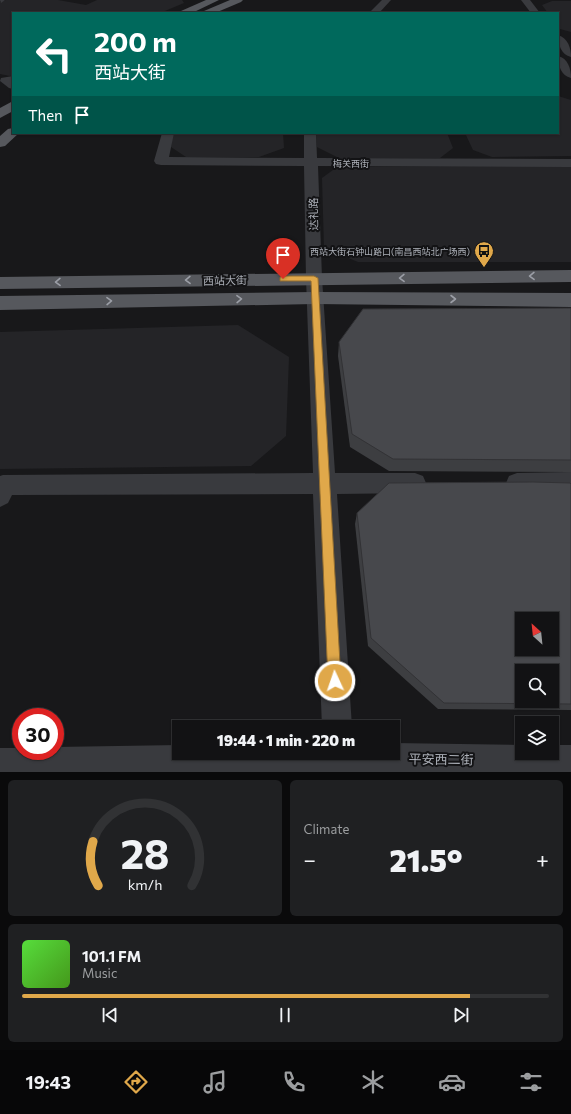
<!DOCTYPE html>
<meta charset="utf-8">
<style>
:root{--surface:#121214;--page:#1f2022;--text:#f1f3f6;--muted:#9c9ea0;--line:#313234;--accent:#e0a84a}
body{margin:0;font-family:Commissioner,"Noto Sans SC",sans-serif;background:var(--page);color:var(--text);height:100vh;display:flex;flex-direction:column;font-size:15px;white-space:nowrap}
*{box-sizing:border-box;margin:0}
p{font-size:13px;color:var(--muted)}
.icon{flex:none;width:22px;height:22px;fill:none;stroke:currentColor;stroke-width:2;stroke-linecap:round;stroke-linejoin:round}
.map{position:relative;height:772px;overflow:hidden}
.details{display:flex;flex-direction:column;gap:8px;padding:8px;background:#0a0a0b;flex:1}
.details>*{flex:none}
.banner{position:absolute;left:12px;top:12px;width:547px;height:122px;border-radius:0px;box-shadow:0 1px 3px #0004,0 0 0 1px var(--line);background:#00695c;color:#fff;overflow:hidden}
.needle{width:26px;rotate:333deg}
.tools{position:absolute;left:515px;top:612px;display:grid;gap:8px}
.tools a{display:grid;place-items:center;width:44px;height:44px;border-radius:0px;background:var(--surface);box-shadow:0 1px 3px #0004,0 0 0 1px var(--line);font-size:20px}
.speed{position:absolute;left:12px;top:708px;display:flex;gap:8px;font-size:20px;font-weight:700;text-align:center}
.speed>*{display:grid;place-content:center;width:52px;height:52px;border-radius:50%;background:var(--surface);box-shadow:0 1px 3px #0004,0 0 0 1px var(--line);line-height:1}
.speed .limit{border:6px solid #d22;background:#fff;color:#111}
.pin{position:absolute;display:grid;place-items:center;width:34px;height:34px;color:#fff;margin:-41px -17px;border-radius:50% 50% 50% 0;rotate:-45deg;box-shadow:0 0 4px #0007}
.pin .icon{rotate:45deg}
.me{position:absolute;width:44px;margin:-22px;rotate:357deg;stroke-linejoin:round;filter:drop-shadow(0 0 3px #0008)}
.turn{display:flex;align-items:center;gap:14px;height:84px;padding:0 16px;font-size:18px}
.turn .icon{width:52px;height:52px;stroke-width:2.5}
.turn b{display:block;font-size:28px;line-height:34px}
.then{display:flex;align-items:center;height:38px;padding:0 16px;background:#0003;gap:8px;font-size:15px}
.big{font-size:30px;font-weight:800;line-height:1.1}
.details .card{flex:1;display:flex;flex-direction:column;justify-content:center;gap:6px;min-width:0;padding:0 14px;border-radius:6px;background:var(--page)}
.details .dial{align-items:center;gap:0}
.dial svg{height:104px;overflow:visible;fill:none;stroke:var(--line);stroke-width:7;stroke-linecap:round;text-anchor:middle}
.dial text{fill:var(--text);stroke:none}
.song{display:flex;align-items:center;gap:12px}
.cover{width:48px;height:48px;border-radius:6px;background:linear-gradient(135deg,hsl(110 70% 55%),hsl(100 70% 35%))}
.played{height:4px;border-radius:2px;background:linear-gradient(90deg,var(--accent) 85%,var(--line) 85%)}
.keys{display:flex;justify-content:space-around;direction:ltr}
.heat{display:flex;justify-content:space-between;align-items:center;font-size:22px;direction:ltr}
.details .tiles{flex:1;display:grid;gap:8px;grid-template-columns:1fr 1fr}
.card:last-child{grid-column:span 2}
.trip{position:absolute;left:172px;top:720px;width:228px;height:40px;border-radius:0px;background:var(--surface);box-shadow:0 1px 3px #0004,0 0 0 1px var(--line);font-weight:800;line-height:40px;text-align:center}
.tab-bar{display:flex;height:64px;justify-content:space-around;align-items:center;background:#070708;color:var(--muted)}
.tab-bar .icon{width:28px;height:28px}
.tab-bar .current{color:var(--accent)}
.tab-bar b{font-size:18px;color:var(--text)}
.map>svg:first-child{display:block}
.built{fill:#242427}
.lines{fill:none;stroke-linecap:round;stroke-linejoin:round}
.minor{fill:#393a3e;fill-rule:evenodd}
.major{fill:#56585d;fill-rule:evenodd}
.wall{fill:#3d3e41}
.building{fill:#47484c;stroke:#323235;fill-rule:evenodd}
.oneway{stroke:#9b9ea6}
.route{fill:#e0a84a;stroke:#926d30}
.labels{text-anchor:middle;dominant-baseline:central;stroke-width:4;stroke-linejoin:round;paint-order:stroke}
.far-street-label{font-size:9px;fill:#acb0b8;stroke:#131315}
.far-poi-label{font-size:9px;fill:#acb0b8;stroke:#131315;text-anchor:end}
.street-label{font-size:11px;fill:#acb0b8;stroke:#131315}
.near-street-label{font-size:13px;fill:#acb0b8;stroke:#131315}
</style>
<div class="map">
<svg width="571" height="772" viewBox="0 0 571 772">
<rect width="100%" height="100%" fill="#18181a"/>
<g class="built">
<polygon points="6,0 58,0 86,5 97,0 182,0 184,3 160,13 13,13 13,75 10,76 0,74 0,2"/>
<polygon points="552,1 571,1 571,32 560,29 558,26 558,13 548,13 542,5"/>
<polygon points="558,96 571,100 571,156 492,157 473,150 465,133 558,133"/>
<polygon points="173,133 283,133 284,148 259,157 186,157 171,147"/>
<polygon points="316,133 447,133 453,148 440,158 339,158 317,147"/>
<polygon points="571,166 571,262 358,262 324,248 322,178 337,167"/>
<polygon points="238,325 289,357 286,436 251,466 0,469 0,332"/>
</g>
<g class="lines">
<g class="minor">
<polygon points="0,0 5,0 1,3"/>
<polygon points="382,0 391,0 379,13 369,13"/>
<polygon points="521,0 530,0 540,13 531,13"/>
<path d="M558 35C568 38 571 48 571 57 561 55 558 44 558 35Z"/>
<path d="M558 56C568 58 571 69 571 78 561 76 558 65 558 56Z"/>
<polygon points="13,76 13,89 9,88 0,81 1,78"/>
<polygon points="162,133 174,133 169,157 304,158 304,133 316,133 317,158 571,159 571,167 318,166 322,278 335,473 415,473 423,476 426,483 423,490 415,493 337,494 352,727 322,727 313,494 12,495 8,503 0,507 0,476 3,475 313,473 306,278 304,166 161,165 156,164 154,161"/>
<polygon points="571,472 571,492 517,493 509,490 506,483 509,476 517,473"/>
<polygon points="393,743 522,745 522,753 552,753 552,745 571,745 571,772 0,772 0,748 21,748 21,751 55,751 55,747 179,745 179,753 393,753"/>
</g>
<g class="major">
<polygon points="206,0 219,0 192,13 179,13 181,11"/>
<polygon points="230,0 243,0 241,2 215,13 202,13 204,11"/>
<polygon points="13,101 13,111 0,118 0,108"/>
<polygon points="13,128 13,133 19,133 5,146 0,147 0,136 8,129"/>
<polygon points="571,270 571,282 0,289 0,277"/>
<polygon points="315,292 571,293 571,307 315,304 0,310 0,296"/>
</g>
</g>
<g class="wall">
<polygon points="571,308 571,472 389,471 350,447 338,356 339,342"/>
<polygon points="571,484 571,710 438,709 368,646 355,524 357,513"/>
</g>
<g class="building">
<polygon points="571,308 571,460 393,459 352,434 339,342 363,309"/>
<path d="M533 482 570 483 571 484V704L444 703 371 638 357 513 389 483ZM522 619H552V649H522ZM522 671H552V701H522Z"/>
</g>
<defs><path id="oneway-chevron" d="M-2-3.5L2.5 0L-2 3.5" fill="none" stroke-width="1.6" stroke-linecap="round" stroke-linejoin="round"/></defs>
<g class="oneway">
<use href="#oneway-chevron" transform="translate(532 276) rotate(179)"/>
<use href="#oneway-chevron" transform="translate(402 278) rotate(179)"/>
<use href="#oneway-chevron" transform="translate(188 280) rotate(179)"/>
<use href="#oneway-chevron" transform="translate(58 282) rotate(179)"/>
<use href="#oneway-chevron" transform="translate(239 299) rotate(-1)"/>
<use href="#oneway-chevron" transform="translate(453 299)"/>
<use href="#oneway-chevron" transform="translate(109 301) rotate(-1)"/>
</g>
<polygon class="route" points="283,276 314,276 318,278 341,681 340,686 335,688 330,686 328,681 311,281 280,281 280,277"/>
<defs>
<g id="bus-pin" transform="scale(1)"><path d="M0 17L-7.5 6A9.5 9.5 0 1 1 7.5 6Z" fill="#e0a84a" stroke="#131315"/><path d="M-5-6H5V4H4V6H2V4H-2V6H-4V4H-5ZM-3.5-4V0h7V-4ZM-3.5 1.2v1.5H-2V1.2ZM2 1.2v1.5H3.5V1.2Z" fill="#111"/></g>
</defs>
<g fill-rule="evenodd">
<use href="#bus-pin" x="484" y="251"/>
</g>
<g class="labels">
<g class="far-street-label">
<text x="351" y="163">梅关西街</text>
</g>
<g class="far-poi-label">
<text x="470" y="251">西站大街石钟山路口(南昌西站北广场西)</text>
</g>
<g class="street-label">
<text transform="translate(313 214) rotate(-91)">达礼路</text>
<text transform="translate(225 280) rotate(-1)">西站大街</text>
</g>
<g class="near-street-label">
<text transform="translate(441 759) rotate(1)">平安西二街</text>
</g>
</g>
</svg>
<div class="tools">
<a><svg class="needle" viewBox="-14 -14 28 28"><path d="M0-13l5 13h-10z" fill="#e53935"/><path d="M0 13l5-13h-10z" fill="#9c9ea0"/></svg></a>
<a><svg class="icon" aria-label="search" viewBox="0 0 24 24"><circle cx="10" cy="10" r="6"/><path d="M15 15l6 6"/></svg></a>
<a><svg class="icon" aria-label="layers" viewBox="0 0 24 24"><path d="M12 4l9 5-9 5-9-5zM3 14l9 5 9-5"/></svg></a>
</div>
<div class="speed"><div class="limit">30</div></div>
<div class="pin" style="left:283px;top:279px;background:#d93025"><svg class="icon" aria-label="arrive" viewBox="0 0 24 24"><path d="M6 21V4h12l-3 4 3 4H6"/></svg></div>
<svg class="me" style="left:335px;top:681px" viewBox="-20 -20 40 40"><circle r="17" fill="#e0a84a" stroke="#fff" stroke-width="3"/><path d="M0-11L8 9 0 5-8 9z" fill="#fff"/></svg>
<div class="trip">19:44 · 1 min · 220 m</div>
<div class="banner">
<div class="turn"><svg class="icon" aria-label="left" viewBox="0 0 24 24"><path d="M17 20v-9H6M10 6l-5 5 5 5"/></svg><div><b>200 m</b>西站大街</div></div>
<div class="then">Then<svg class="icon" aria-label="arrive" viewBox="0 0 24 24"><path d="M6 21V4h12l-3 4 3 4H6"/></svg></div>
</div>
</div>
<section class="details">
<div class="tiles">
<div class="card dial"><svg viewBox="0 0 100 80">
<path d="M14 69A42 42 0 1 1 86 69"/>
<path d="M14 69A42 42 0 0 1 10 35" stroke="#e0a84a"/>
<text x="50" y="56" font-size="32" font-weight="700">28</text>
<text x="50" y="72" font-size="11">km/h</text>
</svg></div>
<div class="card"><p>Climate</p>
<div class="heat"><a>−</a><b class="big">21.5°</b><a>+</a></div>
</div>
<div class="card">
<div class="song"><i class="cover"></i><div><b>101.1 FM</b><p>Music</p></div></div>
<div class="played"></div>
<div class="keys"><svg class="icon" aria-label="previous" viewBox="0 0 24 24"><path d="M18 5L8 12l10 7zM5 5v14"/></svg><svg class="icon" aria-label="pause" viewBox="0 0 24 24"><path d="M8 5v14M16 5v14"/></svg><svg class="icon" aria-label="next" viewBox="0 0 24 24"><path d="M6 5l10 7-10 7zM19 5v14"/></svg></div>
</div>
</div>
</section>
<nav class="tab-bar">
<b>19:43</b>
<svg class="icon current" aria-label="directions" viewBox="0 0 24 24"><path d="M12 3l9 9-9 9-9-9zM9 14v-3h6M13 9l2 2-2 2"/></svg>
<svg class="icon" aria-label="music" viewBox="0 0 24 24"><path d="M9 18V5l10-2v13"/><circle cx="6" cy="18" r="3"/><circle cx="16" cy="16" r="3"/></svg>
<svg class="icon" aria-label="phone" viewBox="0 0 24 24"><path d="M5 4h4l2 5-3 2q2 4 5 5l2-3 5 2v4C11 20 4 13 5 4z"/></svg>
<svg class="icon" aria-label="climate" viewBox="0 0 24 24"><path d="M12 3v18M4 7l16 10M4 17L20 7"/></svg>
<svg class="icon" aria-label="car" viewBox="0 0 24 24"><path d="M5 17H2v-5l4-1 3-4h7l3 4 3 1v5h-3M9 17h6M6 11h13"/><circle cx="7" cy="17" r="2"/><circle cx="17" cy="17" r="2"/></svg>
<svg class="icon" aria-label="filters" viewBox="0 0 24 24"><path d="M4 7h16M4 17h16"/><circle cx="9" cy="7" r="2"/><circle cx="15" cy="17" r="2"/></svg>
</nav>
